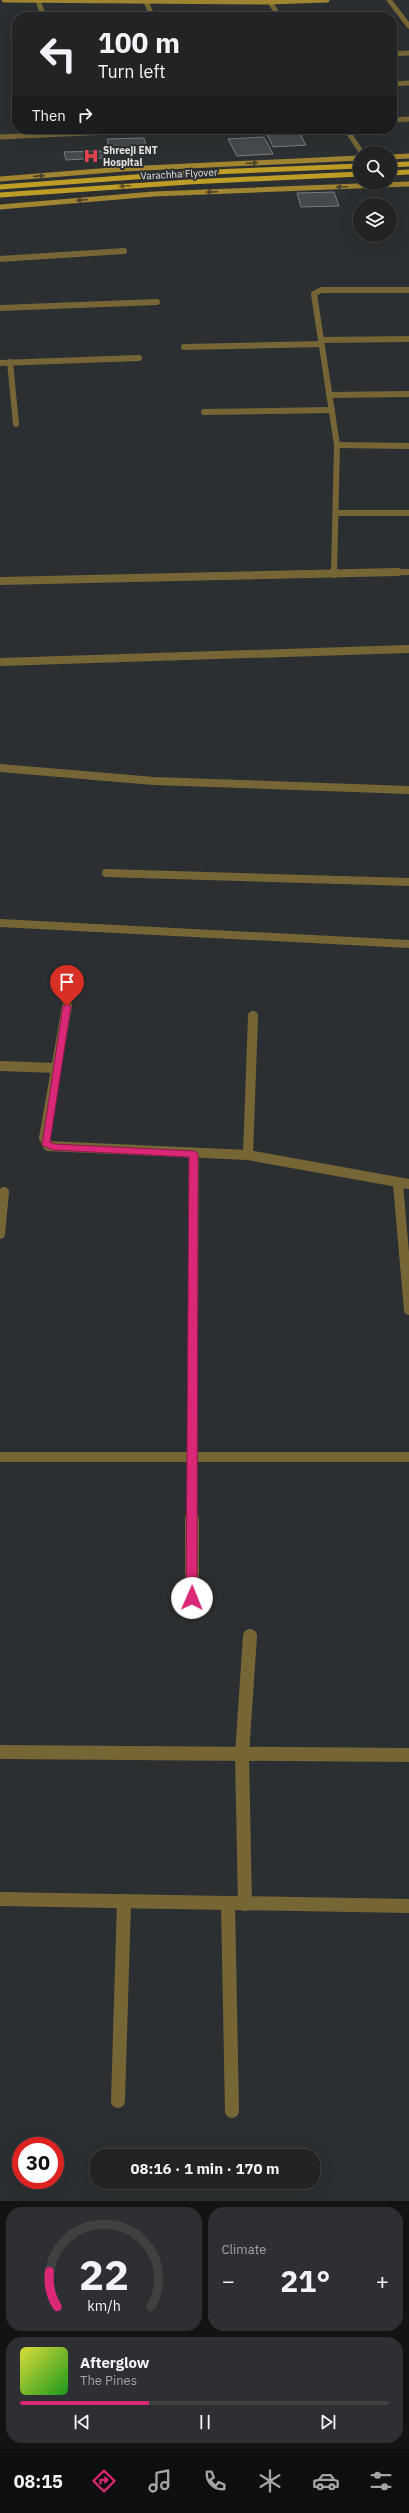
<!DOCTYPE html>
<meta charset="utf-8">
<style>
:root{--surface:#212325;--page:#2d2f32;--text:#f1f3f6;--muted:#a2a4a7;--line:#3e4042;--accent:#db2777}
body{margin:0;font-family:"IBM Plex Sans",sans-serif;background:var(--page);color:var(--text);height:100vh;display:flex;flex-direction:column;font-size:15px;white-space:nowrap}
*{box-sizing:border-box;margin:0}
p{font-size:13px;color:var(--muted)}
.icon{flex:none;width:22px;height:22px;fill:none;stroke:currentColor;stroke-width:2;stroke-linecap:round;stroke-linejoin:round}
.map{position:relative;height:2201px;overflow:hidden}
.details{display:flex;flex-direction:column;gap:6px;padding:6px;background:#121314;flex:1}
.details>*{flex:none}
.top-card{position:absolute;left:12px;top:12px;width:385px;height:122px;border-radius:16px;box-shadow:0 4px 16px #0002,0 0 0 1px var(--line);background:#212325;color:var(--text);overflow:hidden}
.fabs{position:absolute;left:353px;top:146px;display:grid;gap:8px}
.fabs a{display:grid;place-items:center;width:44px;height:44px;border-radius:50%;background:var(--surface);box-shadow:0 4px 16px #0002,0 0 0 1px var(--line);font-size:20px}
.speed{position:absolute;left:12px;top:2137px;display:flex;gap:8px;font-size:20px;font-weight:700;text-align:center}
.speed>*{display:grid;place-content:center;width:52px;height:52px;border-radius:50%;background:var(--surface);box-shadow:0 4px 16px #0002,0 0 0 1px var(--line);line-height:1}
.speed .limit{border:6px solid #d22;background:#fff;color:#111}
.pin{position:absolute;display:grid;place-items:center;width:34px;height:34px;color:#fff;margin:-41px -17px;border-radius:50% 50% 50% 0;rotate:-45deg;box-shadow:0 0 4px #0007}
.pin .icon{rotate:45deg}
.me{position:absolute;width:44px;margin:-22px;rotate:1deg;stroke-linejoin:round;filter:drop-shadow(0 0 3px #0008)}
.turn{display:flex;align-items:center;gap:14px;height:84px;padding:0 20px;font-size:18px}
.turn .icon{width:52px;height:52px;stroke-width:2.5}
.turn b{display:block;font-size:28px;line-height:34px}
.then{display:flex;align-items:center;height:38px;padding:0 20px;background:#0003;gap:8px;font-size:15px}
.big{font-size:30px;font-weight:700;line-height:1.1}
.details .widget{flex:1;display:flex;flex-direction:column;justify-content:center;gap:6px;min-width:0;padding:0 14px;border-radius:16px;background:var(--page)}
.details .dial{align-items:center;gap:0}
.dial svg{height:104px;overflow:visible;fill:none;stroke:var(--line);stroke-width:7;stroke-linecap:round;text-anchor:middle}
.dial text{fill:var(--text);stroke:none}
.song{display:flex;align-items:center;gap:12px}
.cover{width:48px;height:48px;border-radius:6px;background:linear-gradient(135deg,hsl(60 70% 55%),hsl(120 70% 35%))}
.played{height:4px;border-radius:2px;background:linear-gradient(90deg,var(--accent) 35%,var(--line) 35%)}
.keys{display:flex;justify-content:space-around;direction:ltr}
.heat{display:flex;justify-content:space-between;align-items:center;font-size:22px;direction:ltr}
.details .tiles{flex:1;display:grid;gap:6px;grid-template-columns:1fr 1fr}
.widget:last-child{grid-column:span 2}
.trip{position:absolute;left:90px;top:2149px;width:230px;height:40px;border-radius:16px;background:var(--surface);box-shadow:0 4px 16px #0002,0 0 0 1px var(--line);font-weight:700;line-height:40px;text-align:center}
.tabs{display:flex;height:64px;justify-content:space-around;align-items:center;background:#0d0e0f;color:var(--muted)}
.tabs .icon{width:28px;height:28px}
.tabs .selected{color:var(--accent)}
.tabs b{font-size:18px;color:var(--text)}
.map>svg:first-child{display:block}
.building{fill:#46494b;stroke:#787c7e}
.lines{fill:none;stroke-linecap:round;stroke-linejoin:round}
.street-far4{stroke:#776635;stroke-width:5}
.street-far3{stroke:#776635;stroke-width:6}
.street-far2{stroke:#776635;stroke-width:8}
.street-far1{stroke:#776635;stroke-width:10}
.street{stroke:#776635;stroke-width:14}
.secondary{stroke:#a08430;stroke-width:5}
.primary{stroke:#bf9c25;stroke-width:5}
.oneway{fill:#494431}
.oneway2{fill:#5f552d}
.route{fill:#db2777;stroke:#8e194d}
.labels{text-anchor:middle;dominant-baseline:central;stroke-width:4;stroke-linejoin:round;paint-order:stroke}
.far-poi-label{font-size:10px;font-weight:bold;fill:#e1e3e4;stroke:#2c2f31;text-anchor:start}
.far-street-label{font-size:10px;fill:#e1e3e4;stroke:#2c2f31}
</style>
<div class="map">
<svg width="409" height="2201" viewBox="0 0 409 2201">
<rect width="100%" height="100%" fill="#2c2f31"/>
<g class="building">
<polygon points="298,130 306,145 273,147 266,132"/>
<polygon points="264,137 273,154 237,156 228,139"/>
<polygon points="144,138 148,152 110,153 107,139"/>
<polygon points="101,151 103,158 66,160 64,152"/>
<polygon points="334,192 339,206 301,207 297,193"/>
</g>
<g class="lines">
<g class="street-far4">
<polyline points="269,0 279,17"/>
<polyline points="389,0 409,26"/>
<polyline points="38,1 44,17"/>
<polyline points="146,2 153,17"/>
<polyline points="392,54 409,53"/>
<polyline points="392,84 409,83"/>
<polyline points="392,120 409,119"/>
<polyline points="346,129 362,153"/>
<polyline points="0,137 173,129"/>
<polyline points="121,251 124,251"/>
</g>
<g class="street-far3">
<polyline points="0,259 124,251"/>
<polyline points="0,308 157,302"/>
<polyline points="321,340 409,339"/>
<polyline points="184,347 321,344"/>
<polyline points="10,362 16,424"/>
<polyline points="0,363 139,358"/>
<polyline points="329,395 409,394"/>
<polyline points="204,412 332,410"/>
<polyline points="337,445 409,446"/>
<polyline points="336,513 409,513"/>
<polyline points="334,573 337,445 314,294 321,290 409,290"/>
<polyline points="353,573 409,572"/>
</g>
<g class="street-far2">
<polyline points="334,574 334,572"/>
<polyline points="0,581 398,572"/>
<polyline points="0,662 409,649"/>
<polyline points="0,768 154,781 409,790"/>
<polyline points="106,873 409,882"/>
<polyline points="0,923 409,944"/>
</g>
<g class="street-far1">
<polyline points="67,1006 44,1138 48,1146 248,1155 409,1184"/>
<polyline points="0,1066 56,1068"/>
<polyline points="248,1155 253,1016"/>
<polyline points="398,1184 409,1310"/>
<polyline points="0,1234 4,1192"/>
<polyline points="0,1457 409,1457"/>
<polyline points="192,1519 194,1154"/>
</g>
<g class="street">
<polyline points="192,1598 192,1518"/>
<polyline points="0,1752 409,1755"/>
<polyline points="0,1899 409,1906"/>
<polyline points="228,1903 232,2111"/>
<polyline points="245,1904 242,1754 250,1636"/>
<polyline points="118,2101 124,1901"/>
</g>
<g class="secondary">
<polyline points="4,0 270,2 327,0"/>
<polyline points="390,157 409,156"/>
<polyline points="0,179 124,169 360,158"/>
<polyline points="0,207 154,194 409,184"/>
</g>
<g class="primary">
<polyline points="390,165 409,164"/>
<polyline points="390,173 409,172"/>
<polyline points="0,187 189,173 360,166"/>
<polyline points="0,195 189,182 360,174"/>
</g>
</g>
<defs><path id="oneway-solid" d="M-6-.8H1V-3.2L6.5 0L1 3.2V.8H-6Z"/></defs>
<g class="oneway">
<use href="#oneway-solid" transform="translate(252 163) rotate(-3)"/>
<use href="#oneway-solid" transform="translate(39 176) rotate(-5)"/>
<use href="#oneway-solid" transform="translate(342 187) rotate(178)"/>
<use href="#oneway-solid" transform="translate(212 192) rotate(178)"/>
<use href="#oneway-solid" transform="translate(82 200) rotate(175)"/>
</g>
<use class="oneway2" href="#oneway-solid" transform="translate(125 186) rotate(177)"/>
<polygon class="route" points="67,1004 71,1006 50,1142 54,1144 194,1151 198,1154 197,1598 192,1602 186,1598 189,1157 53,1150 42,1145 63,1006"/>
<defs>
<g id="hospital-bare" transform="scale(1.2)"><path d="M-5-5h3v3.5h4V-5h3V5h-3V1.5h-4V5h-3Z" fill="#e0444e" stroke="#2c2f31" stroke-width="2.5" paint-order="stroke"/></g>
</defs>
<g fill-rule="evenodd">
<use href="#hospital-bare" x="91" y="156"/>
</g>
<g class="labels">
<g class="far-poi-label">
<text x="103" y="150">Shreeji ENT<tspan x="103" dy="12">Hospital</tspan></text>
</g>
<g class="far-street-label">
<text transform="translate(179 174) rotate(-3)">Varachha Flyover</text>
</g>
</g>
</svg>
<div class="fabs">
<a><svg class="icon" aria-label="search" viewBox="0 0 24 24"><circle cx="10" cy="10" r="6"/><path d="M15 15l6 6"/></svg></a>
<a><svg class="icon" aria-label="layers" viewBox="0 0 24 24"><path d="M12 4l9 5-9 5-9-5zM3 14l9 5 9-5"/></svg></a>
</div>
<div class="speed"><div class="limit">30</div></div>
<div class="pin" style="left:67px;top:1006px;background:#d93025"><svg class="icon" aria-label="arrive" viewBox="0 0 24 24"><path d="M6 21V4h12l-3 4 3 4H6"/></svg></div>
<svg class="me" style="left:192px;top:1598px" viewBox="-20 -20 40 40"><circle r="19" fill="#fff"/><path d="M0-13L10 11 0 6-10 11z" fill="#db2777"/></svg>
<div class="trip">08:16 · 1 min · 170 m</div>
<div class="top-card">
<div class="turn"><svg class="icon" aria-label="left" viewBox="0 0 24 24"><path d="M17 20v-9H6M10 6l-5 5 5 5"/></svg><div><b>100 m</b>Turn left</div></div>
<div class="then">Then<svg class="icon" aria-label="right" viewBox="0 0 24 24"><path d="M7 20v-9h11M14 6l5 5-5 5"/></svg></div>
</div>
</div>
<section class="details">
<div class="tiles">
<div class="widget dial"><svg viewBox="0 0 100 80">
<path d="M14 69A42 42 0 1 1 86 69"/>
<path d="M14 69A42 42 0 0 1 8 42" stroke="#db2777"/>
<text x="50" y="56" font-size="32" font-weight="700">22</text>
<text x="50" y="72" font-size="11">km/h</text>
</svg></div>
<div class="widget"><p>Climate</p>
<div class="heat"><a>−</a><b class="big">21°</b><a>+</a></div>
</div>
<div class="widget">
<div class="song"><i class="cover"></i><div><b>Afterglow</b><p>The Pines</p></div></div>
<div class="played"></div>
<div class="keys"><svg class="icon" aria-label="previous" viewBox="0 0 24 24"><path d="M18 5L8 12l10 7zM5 5v14"/></svg><svg class="icon" aria-label="pause" viewBox="0 0 24 24"><path d="M8 5v14M16 5v14"/></svg><svg class="icon" aria-label="next" viewBox="0 0 24 24"><path d="M6 5l10 7-10 7zM19 5v14"/></svg></div>
</div>
</div>
</section>
<nav class="tabs">
<b>08:15</b>
<svg class="icon selected" aria-label="directions" viewBox="0 0 24 24"><path d="M12 3l9 9-9 9-9-9zM9 14v-3h6M13 9l2 2-2 2"/></svg>
<svg class="icon" aria-label="music" viewBox="0 0 24 24"><path d="M9 18V5l10-2v13"/><circle cx="6" cy="18" r="3"/><circle cx="16" cy="16" r="3"/></svg>
<svg class="icon" aria-label="phone" viewBox="0 0 24 24"><path d="M5 4h4l2 5-3 2q2 4 5 5l2-3 5 2v4C11 20 4 13 5 4z"/></svg>
<svg class="icon" aria-label="climate" viewBox="0 0 24 24"><path d="M12 3v18M4 7l16 10M4 17L20 7"/></svg>
<svg class="icon" aria-label="car" viewBox="0 0 24 24"><path d="M5 17H2v-5l4-1 3-4h7l3 4 3 1v5h-3M9 17h6M6 11h13"/><circle cx="7" cy="17" r="2"/><circle cx="17" cy="17" r="2"/></svg>
<svg class="icon" aria-label="filters" viewBox="0 0 24 24"><path d="M4 7h16M4 17h16"/><circle cx="9" cy="7" r="2"/><circle cx="15" cy="17" r="2"/></svg>
</nav>
